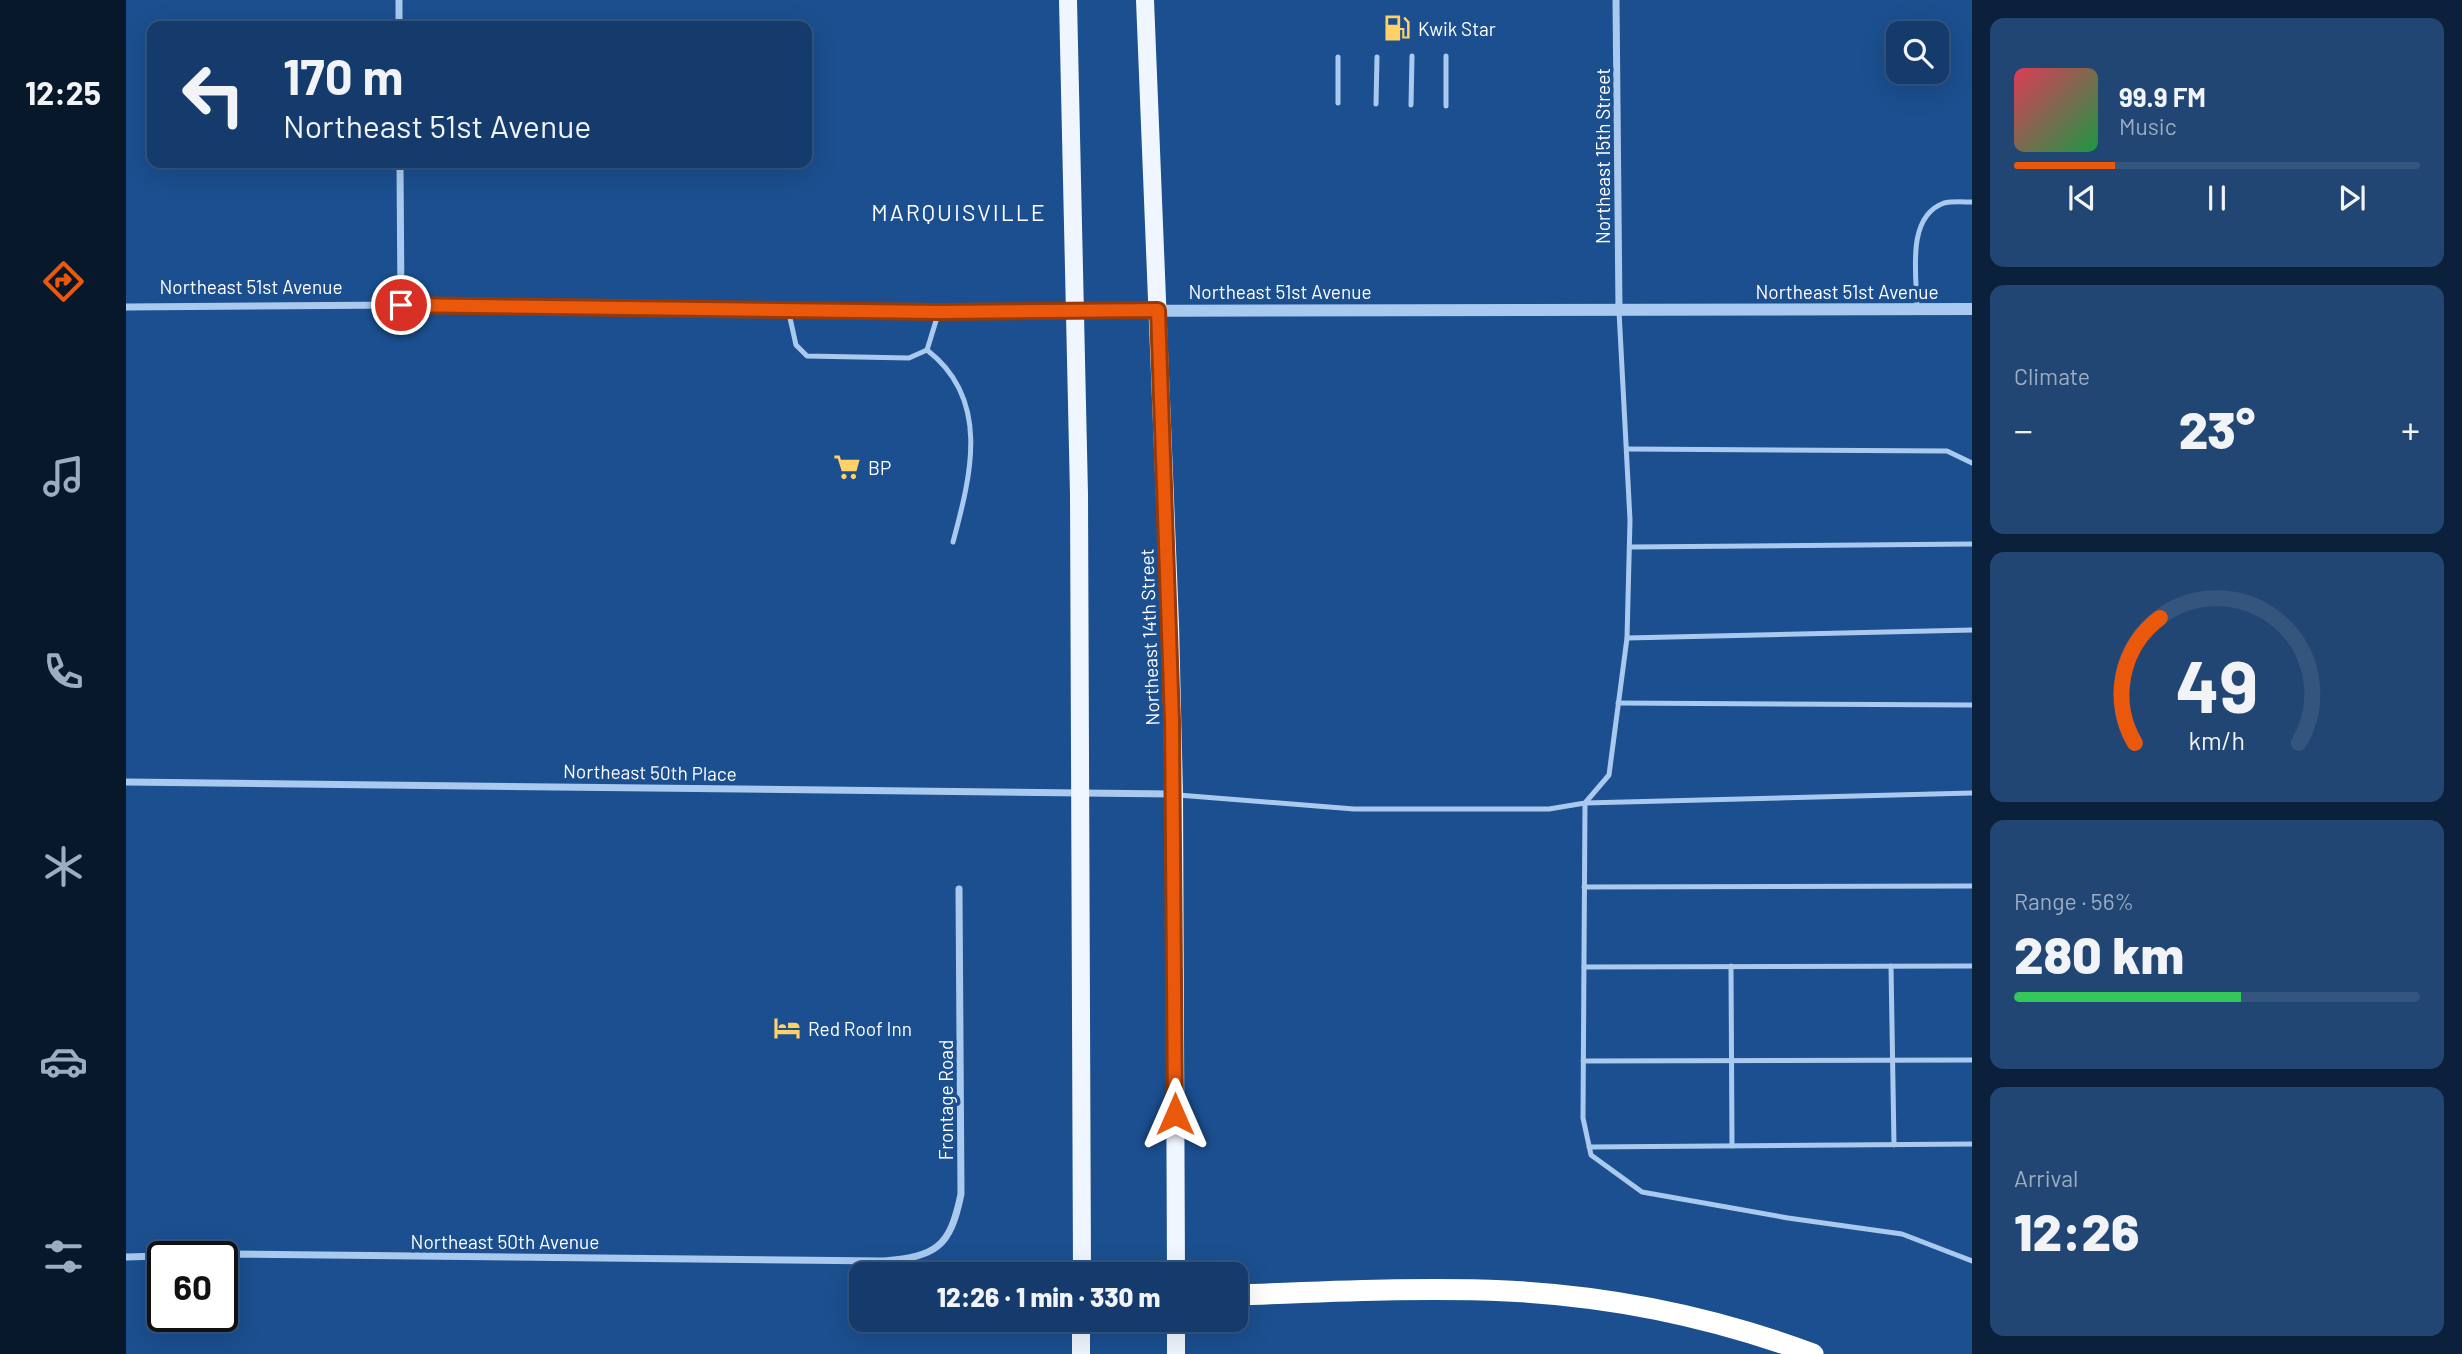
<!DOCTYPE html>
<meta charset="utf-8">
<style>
:root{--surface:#143b6b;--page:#214673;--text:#f1f3f6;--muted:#9dadc1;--line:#33557e;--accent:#ea580c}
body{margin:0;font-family:Barlow,sans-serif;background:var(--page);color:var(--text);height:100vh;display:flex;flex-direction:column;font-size:26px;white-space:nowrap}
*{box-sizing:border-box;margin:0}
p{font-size:23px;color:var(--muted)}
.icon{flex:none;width:38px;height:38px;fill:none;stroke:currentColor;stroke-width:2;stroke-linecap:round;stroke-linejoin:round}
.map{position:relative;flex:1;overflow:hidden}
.panel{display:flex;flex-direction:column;gap:18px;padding:18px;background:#0b203b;width:490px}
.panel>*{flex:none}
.guide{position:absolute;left:21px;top:21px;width:665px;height:147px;border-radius:14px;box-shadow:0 7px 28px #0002,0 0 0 2px var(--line);background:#143b6b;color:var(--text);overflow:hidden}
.fabs{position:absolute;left:1760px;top:21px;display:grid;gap:14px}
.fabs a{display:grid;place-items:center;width:63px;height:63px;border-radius:14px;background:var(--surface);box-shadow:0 7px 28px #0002,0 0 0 2px var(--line);font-size:35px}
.speed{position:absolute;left:21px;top:1241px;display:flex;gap:14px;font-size:35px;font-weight:700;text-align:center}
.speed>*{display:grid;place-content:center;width:91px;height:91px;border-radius:50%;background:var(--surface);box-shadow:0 7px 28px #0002,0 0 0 2px var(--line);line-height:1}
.speed .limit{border:4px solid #111;border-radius:10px;background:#fff;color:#111}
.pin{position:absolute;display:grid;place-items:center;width:60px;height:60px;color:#fff;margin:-30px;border:4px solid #fff;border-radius:50%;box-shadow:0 2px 7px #0007}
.me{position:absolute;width:77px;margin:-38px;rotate:0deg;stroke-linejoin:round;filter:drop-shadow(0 0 5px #0008)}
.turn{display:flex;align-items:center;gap:24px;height:147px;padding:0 21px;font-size:32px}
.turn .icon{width:91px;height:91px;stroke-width:2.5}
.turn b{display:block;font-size:49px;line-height:60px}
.big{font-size:52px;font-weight:800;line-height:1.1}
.panel .widget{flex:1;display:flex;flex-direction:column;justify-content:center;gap:10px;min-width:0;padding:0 24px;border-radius:14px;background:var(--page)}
.panel .dial{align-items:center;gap:0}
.dial svg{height:182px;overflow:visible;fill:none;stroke:var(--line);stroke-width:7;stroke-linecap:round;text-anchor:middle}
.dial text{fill:var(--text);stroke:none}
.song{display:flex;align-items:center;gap:21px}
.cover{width:84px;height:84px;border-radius:10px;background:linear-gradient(135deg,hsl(350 70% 55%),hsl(140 70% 35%))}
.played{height:7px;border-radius:4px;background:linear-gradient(90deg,var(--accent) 25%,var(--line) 25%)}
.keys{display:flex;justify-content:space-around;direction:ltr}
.heat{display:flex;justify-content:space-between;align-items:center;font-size:38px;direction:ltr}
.charge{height:10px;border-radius:5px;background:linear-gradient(90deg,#34c759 56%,var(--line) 0)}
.trip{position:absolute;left:723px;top:1262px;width:399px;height:70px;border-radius:14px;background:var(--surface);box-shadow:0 7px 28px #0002,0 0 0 2px var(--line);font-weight:800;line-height:70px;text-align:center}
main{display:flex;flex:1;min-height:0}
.tabs{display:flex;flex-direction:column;width:126px;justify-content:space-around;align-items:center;background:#08182b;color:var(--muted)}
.tabs .icon{width:49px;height:49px}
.tabs .current{color:var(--accent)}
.tabs b{font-size:32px;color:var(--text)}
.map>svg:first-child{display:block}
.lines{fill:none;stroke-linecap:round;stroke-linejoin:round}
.service{stroke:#a9c9ee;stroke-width:5}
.minor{stroke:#a9c9ee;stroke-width:7}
.tertiary{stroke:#a9c9ee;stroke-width:12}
.primary{stroke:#f0f6ff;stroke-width:18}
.motorway{stroke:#fff;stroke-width:21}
.route-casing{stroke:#983908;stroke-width:18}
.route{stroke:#ea580c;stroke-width:12}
.labels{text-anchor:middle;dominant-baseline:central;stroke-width:7;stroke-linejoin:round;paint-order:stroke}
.poi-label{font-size:19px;fill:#fff;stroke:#1b4f8f;text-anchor:start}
.street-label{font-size:19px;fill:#fff;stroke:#1b4f8f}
.quarter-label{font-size:23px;letter-spacing:2px;fill:#fff;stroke:#1b4f8f}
</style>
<main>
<nav class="tabs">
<b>12:25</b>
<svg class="icon current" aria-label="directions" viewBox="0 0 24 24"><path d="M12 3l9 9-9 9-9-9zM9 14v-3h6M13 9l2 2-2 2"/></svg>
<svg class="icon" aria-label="music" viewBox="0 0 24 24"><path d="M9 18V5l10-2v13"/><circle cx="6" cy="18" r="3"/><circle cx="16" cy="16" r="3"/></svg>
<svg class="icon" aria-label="phone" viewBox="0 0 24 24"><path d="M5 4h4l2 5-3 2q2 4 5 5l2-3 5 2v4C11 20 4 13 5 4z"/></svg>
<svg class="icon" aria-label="climate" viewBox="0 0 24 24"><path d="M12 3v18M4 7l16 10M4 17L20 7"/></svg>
<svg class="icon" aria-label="car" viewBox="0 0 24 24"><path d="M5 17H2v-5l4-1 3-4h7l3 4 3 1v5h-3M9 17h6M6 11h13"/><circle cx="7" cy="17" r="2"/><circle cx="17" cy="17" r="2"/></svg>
<svg class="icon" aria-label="filters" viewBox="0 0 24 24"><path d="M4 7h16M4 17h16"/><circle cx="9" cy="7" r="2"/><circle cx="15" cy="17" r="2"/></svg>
</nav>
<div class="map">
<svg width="1846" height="1354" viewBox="0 0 1846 1354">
<rect width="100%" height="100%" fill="#1b4f8f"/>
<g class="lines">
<g class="service">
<polyline points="1320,56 1320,106"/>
<polyline points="1212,57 1212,103"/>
<polyline points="1250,104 1251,57"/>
<polyline points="1285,105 1286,56"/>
<polyline points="662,309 670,345 681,356 783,358 801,350 813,311"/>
<path d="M1791 309C1791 277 1779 217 1818 203 1826 201 1838 202 1846 202"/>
<path d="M801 350C865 399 845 475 827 542"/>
<polyline points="1501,449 1821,451 1846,463"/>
<polyline points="1504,547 1846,544"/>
<polyline points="1501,638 1846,630"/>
<polyline points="1492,703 1846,705"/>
<polyline points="1846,793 1459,803 1457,1118 1465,1155 1516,1192 1662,1218 1776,1234 1846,1261"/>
<polyline points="1052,795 1228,809 1423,809 1459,803 1483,775 1501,638 1504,520 1493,311"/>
<polyline points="1458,887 1846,886"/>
<polyline points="1605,966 1606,1146"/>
<polyline points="1765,966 1768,1145"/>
<polyline points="1458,967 1846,966"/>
<polyline points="1457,1061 1846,1060"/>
<polyline points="1463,1147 1846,1144"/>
</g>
<g class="minor">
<polyline points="273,0 273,26"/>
<polyline points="1490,0 1493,311"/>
<polyline points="274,163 275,305"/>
<polyline points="0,307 275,305 948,311"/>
<polyline points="0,782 1046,794"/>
<path d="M0 1257 106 1254 758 1261C810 1256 824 1248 835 1194L833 889"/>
</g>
<polyline class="tertiary" points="948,311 1846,309"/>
<g class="primary">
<polyline points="942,0 953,494 956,1274"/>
<polyline points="1019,0 1044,624 1048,794 1050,1274"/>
<polyline points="1050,1320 1050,1354"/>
<polyline points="955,1354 955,1320"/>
</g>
<path class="motorway" d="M1110 1295C1200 1292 1290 1287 1381 1291 1484 1296 1590 1318 1687 1354"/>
</g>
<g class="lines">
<g class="route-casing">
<polyline id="route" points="275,305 813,312 1032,310 1046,721 1049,1114"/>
</g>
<use href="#route" class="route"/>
</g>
<defs>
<g id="fuel-bare" transform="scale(2.1)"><path d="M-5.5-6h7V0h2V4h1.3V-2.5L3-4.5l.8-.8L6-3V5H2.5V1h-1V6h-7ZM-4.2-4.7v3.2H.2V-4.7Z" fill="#ffd166" stroke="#1b4f8f" stroke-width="2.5" paint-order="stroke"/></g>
<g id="supermarket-bare" transform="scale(2.1)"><path d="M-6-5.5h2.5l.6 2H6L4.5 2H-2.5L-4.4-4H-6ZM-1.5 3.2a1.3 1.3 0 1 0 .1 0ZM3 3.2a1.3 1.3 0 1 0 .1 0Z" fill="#ffd166" stroke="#1b4f8f" stroke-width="2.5" paint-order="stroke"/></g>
<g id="hotel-bare" transform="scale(2.1)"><path d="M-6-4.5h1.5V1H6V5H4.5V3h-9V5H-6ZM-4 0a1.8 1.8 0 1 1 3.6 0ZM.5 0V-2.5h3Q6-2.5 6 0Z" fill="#ffd166" stroke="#1b4f8f" stroke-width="2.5" paint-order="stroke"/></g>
</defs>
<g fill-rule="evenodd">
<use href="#fuel-bare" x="1271" y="28"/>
<use href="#supermarket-bare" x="721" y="467"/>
<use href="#hotel-bare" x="661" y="1028"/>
</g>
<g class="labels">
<g class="poi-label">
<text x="1292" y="28">Kwik Star</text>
<text x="742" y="467">BP</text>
<text x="682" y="1028">Red Roof Inn</text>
</g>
<g class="street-label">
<text transform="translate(1476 156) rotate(-90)">Northeast 15th Street</text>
<text x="125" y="286">Northeast 51st Avenue</text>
<text x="1154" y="291">Northeast 51st Avenue</text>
<text x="1721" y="291">Northeast 51st Avenue</text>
<text transform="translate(1023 637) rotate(-92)">Northeast 14th Street</text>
<text transform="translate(524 772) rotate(1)">Northeast 50th Place</text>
<text transform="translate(819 1100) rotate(-90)">Frontage Road</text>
<text x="379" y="1241">Northeast 50th Avenue</text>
</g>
<g class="quarter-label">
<text x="833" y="212">MARQUISVILLE</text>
</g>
</g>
</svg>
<div class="fabs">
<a><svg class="icon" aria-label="search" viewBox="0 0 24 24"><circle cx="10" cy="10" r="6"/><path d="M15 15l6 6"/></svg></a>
</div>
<div class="speed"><div class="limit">60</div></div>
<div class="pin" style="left:275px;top:305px;background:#d93025"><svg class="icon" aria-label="arrive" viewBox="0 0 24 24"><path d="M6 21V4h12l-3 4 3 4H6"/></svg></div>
<svg class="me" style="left:1049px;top:1114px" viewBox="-20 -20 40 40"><path d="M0-17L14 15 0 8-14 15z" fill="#ea580c" stroke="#fff" stroke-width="4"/></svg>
<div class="trip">12:26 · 1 min · 330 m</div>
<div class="guide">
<div class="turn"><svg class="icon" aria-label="left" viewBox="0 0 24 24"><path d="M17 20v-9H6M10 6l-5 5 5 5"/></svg><div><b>170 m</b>Northeast 51st Avenue</div></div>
</div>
</div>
<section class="panel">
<div class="widget">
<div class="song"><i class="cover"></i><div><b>99.9 FM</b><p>Music</p></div></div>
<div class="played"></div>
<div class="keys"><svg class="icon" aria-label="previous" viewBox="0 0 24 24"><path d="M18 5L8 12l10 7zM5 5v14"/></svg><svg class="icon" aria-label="pause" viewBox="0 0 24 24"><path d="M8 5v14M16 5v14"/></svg><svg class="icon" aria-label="next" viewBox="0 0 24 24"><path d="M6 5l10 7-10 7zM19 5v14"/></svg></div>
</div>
<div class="widget"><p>Climate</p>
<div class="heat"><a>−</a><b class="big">23°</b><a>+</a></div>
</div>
<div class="widget dial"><svg viewBox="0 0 100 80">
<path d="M14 69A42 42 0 1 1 86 69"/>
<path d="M14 69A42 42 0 0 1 25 14" stroke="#ea580c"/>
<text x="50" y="56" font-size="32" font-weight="700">49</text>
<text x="50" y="72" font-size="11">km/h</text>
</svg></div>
<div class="widget"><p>Range · 56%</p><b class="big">280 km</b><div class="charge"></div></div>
<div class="widget"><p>Arrival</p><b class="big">12:26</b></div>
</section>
</main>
